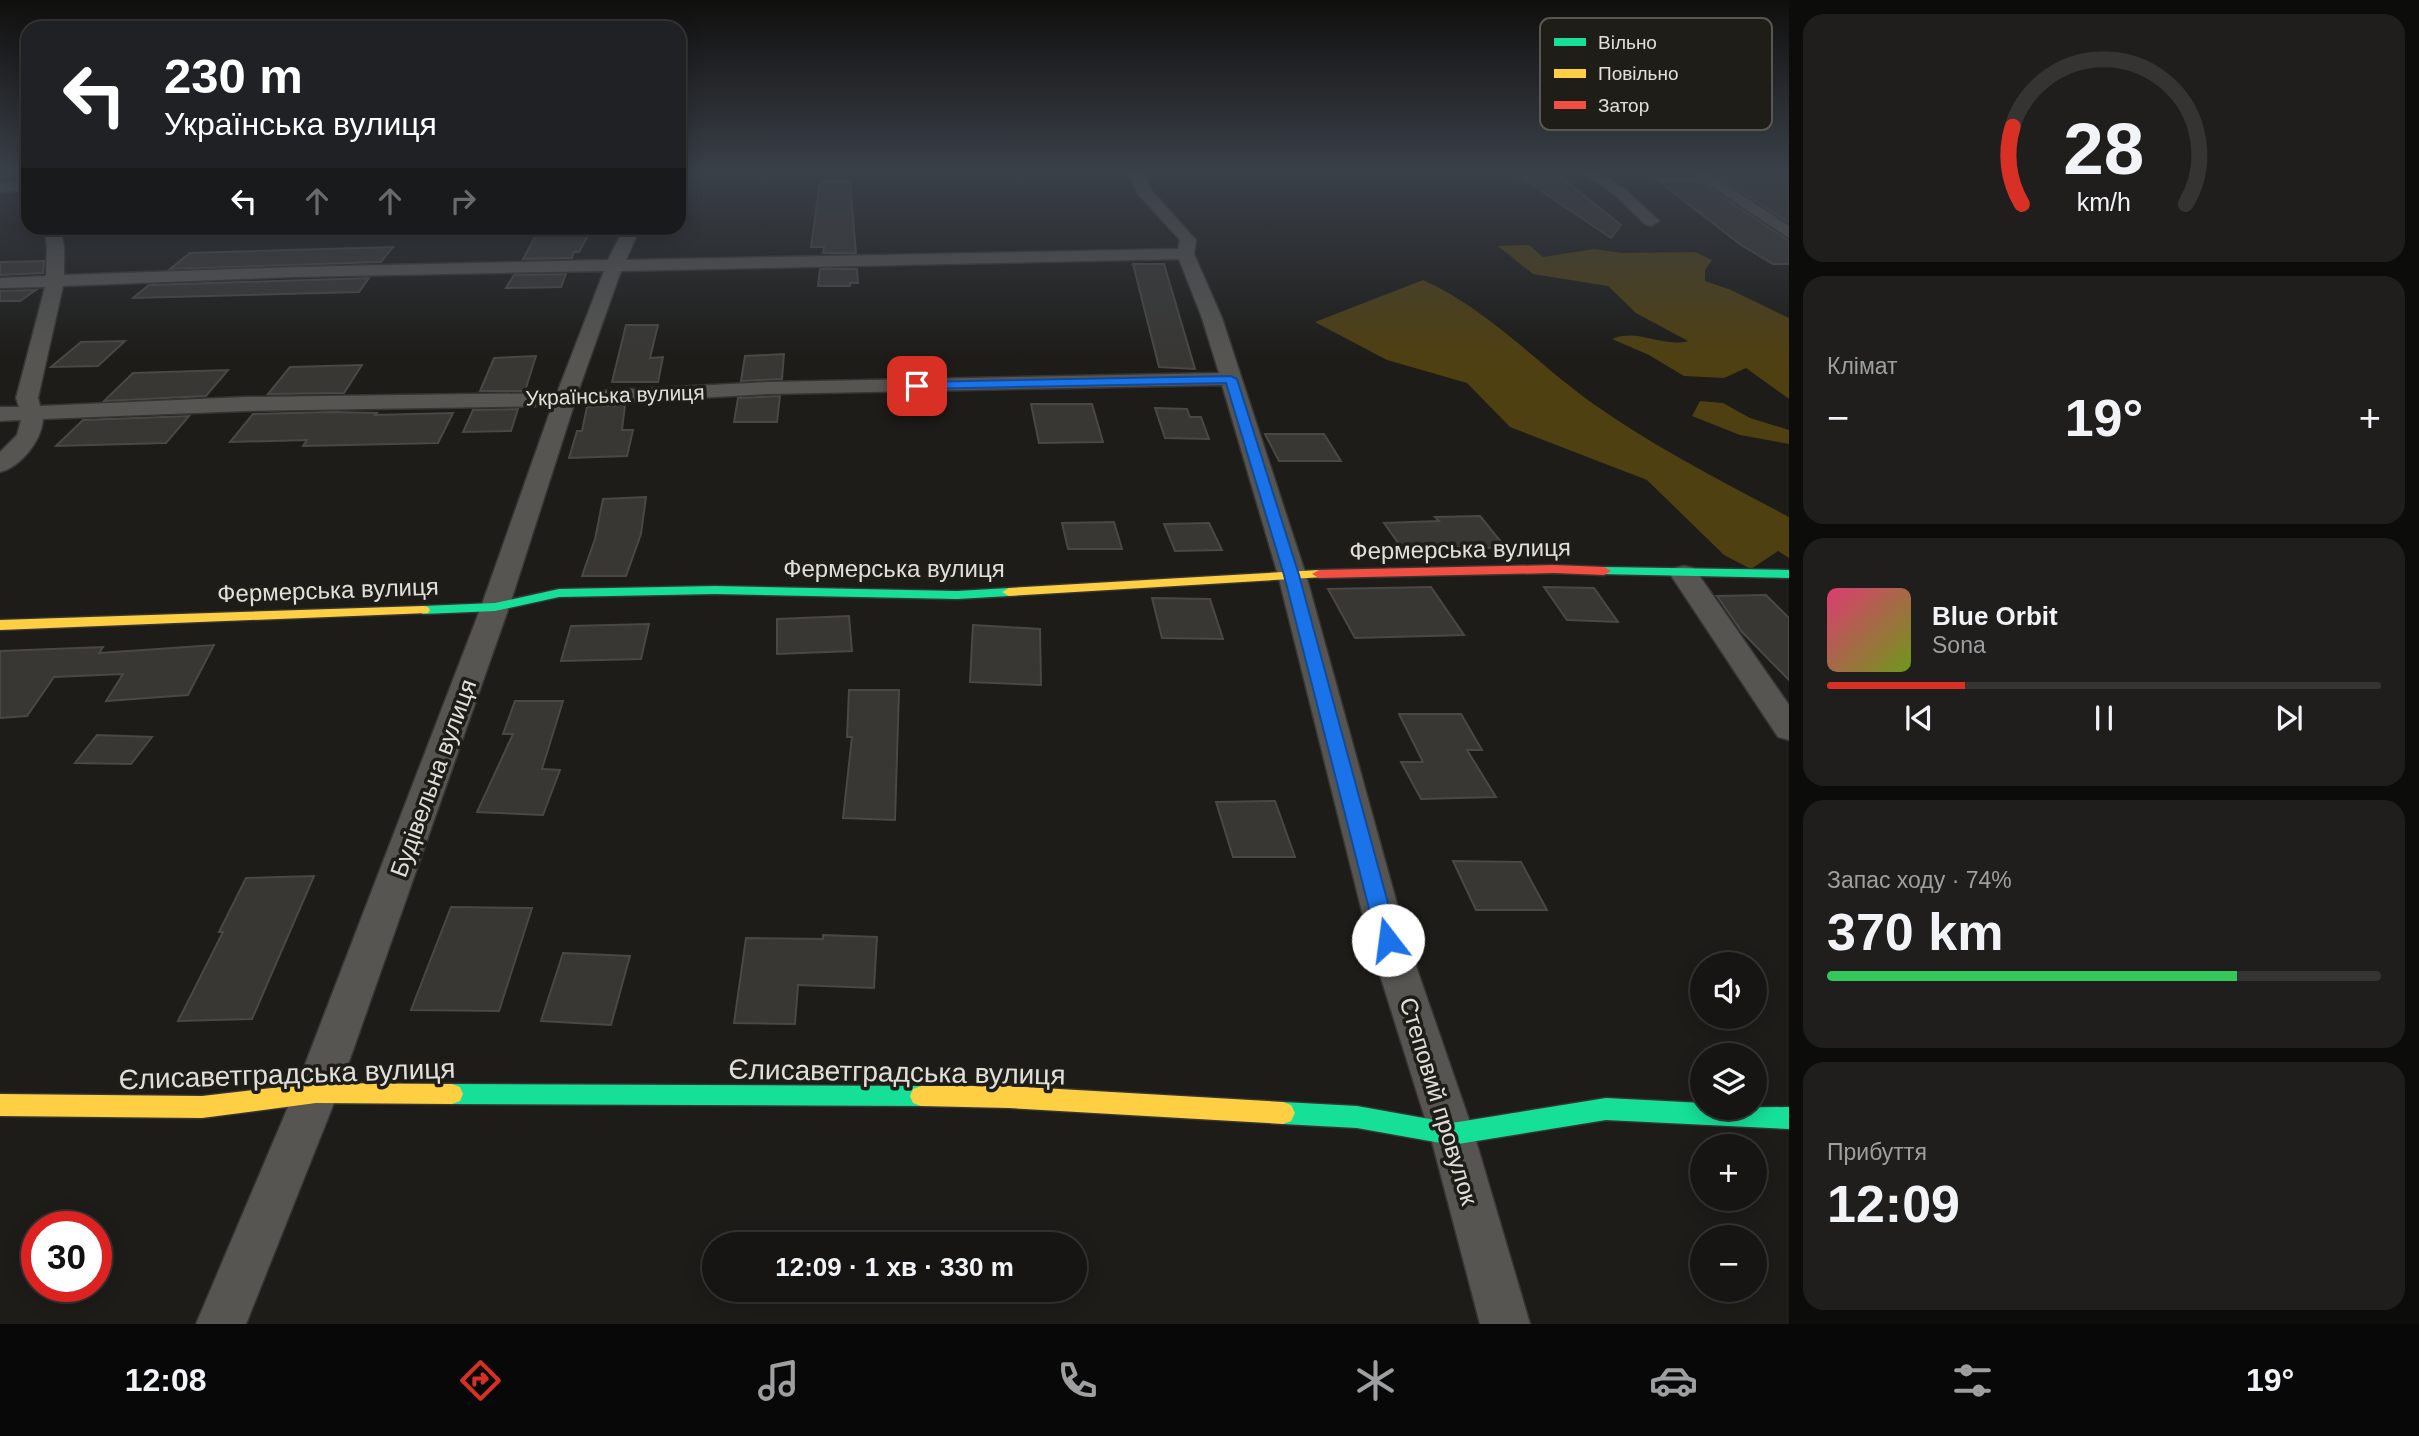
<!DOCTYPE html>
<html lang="uk">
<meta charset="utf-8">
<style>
:root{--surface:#161513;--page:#1f1e1c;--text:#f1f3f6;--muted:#9e9fa0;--line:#353433;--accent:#d93025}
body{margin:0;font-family:Arial,sans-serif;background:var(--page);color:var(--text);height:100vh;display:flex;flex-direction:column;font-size:26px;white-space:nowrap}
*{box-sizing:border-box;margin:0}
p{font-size:23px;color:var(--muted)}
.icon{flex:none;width:38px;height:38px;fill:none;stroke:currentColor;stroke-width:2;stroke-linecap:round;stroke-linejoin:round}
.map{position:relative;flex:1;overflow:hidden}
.drawer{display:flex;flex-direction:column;gap:14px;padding:14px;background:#0c0c0a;width:630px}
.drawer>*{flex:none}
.hud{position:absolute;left:21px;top:21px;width:665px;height:214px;border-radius:21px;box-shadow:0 4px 18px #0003,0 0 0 2px var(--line);background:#202124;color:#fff;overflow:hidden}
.tools{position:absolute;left:1690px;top:952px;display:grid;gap:14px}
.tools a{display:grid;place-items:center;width:77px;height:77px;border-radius:50%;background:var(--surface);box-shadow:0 4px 18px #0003,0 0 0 2px var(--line);font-size:35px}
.speed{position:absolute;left:21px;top:1211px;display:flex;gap:14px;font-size:35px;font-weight:700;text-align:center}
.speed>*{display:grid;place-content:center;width:91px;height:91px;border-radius:50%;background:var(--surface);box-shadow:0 4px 18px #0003,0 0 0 2px var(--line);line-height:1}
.speed .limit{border:10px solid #d22;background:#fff;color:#111}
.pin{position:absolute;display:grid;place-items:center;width:60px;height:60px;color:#fff;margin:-30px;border-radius:14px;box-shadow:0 4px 10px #0006}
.me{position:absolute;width:77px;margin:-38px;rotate:345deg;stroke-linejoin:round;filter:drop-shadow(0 0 5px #0008)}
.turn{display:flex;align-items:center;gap:24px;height:147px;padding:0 28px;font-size:32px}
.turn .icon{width:91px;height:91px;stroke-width:2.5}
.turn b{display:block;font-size:49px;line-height:60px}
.lanes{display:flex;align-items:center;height:66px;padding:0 28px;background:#0003;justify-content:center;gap:35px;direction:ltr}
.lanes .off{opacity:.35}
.big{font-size:52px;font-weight:700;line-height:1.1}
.drawer .widget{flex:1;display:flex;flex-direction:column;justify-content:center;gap:10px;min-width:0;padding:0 24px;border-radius:21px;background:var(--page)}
.drawer .dial{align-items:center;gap:0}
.dial svg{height:182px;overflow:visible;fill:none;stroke:var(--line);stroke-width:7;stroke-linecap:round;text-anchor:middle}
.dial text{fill:var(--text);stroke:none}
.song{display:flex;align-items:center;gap:21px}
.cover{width:84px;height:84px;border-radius:10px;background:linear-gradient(135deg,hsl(340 70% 55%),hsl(80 70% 35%))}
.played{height:7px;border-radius:4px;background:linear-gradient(90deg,var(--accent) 25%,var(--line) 25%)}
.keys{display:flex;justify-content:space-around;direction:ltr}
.heat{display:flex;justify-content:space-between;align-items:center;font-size:38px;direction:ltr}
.charge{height:10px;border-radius:5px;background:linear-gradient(90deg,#34c759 74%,var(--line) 0)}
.trip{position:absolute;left:702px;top:1232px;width:385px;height:70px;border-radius:35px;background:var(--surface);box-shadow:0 4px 18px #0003,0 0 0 2px var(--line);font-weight:700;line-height:70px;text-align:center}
.menu{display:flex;height:112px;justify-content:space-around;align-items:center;background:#090808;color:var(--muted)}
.menu .icon{width:49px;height:49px}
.menu .active{color:var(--accent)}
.menu b{font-size:32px;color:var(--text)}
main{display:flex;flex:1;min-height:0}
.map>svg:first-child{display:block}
.forest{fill:#4f4012}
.building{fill:#383734;stroke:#494845;stroke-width:2}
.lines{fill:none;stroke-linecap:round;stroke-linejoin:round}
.street-casing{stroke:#363534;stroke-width:3}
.fast-casing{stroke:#363534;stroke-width:3}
.slow-casing{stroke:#363534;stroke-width:3}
.jam-casing{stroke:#363534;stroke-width:3}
.street{fill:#565552;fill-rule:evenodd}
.fast{fill:#16e098;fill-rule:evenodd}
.slow{fill:#ffcf43;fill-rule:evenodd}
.jam{fill:#f24e42;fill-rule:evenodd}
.route{fill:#1a73e8;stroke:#114b97;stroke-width:2}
.labels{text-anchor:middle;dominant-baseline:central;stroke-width:7;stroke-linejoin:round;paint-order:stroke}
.far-street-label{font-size:21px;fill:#e0dfda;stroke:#1f1d17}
.street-label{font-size:24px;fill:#e0dfda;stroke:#1f1d17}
.near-street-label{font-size:28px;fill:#e0dfda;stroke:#1f1d17}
.key{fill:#1f1d17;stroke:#595752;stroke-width:2}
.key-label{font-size:19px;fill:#e0dfda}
</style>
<main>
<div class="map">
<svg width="1789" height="1324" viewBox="0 0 1789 1324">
<rect width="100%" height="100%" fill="#1d1c19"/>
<g class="forest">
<path d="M1529 245 1543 257 1594 249 1622 253 1695 252 1712 260 1705 270V281L1731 290 1789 318V399L1746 368 1724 378 1684 376 1649 355 1612 339C1639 328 1661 348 1688 341L1636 313 1608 286 1533 274 1498 246Z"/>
<path d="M1423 280C1488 309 1537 364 1595 405 1656 448 1723 482 1789 517V558L1778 551 1751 569 1724 555 1647 480 1510 427 1467 383 1387 360 1315 322Z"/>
<polygon points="1700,401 1723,403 1750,418 1789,430 1789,444 1740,435 1692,416"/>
</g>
<g class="building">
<polygon points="1714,174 1789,175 1789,223"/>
<polygon points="1519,176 1561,177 1621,225 1611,238"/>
<polygon points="1656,179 1696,179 1789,241 1789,264 1773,264 1741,245"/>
<polygon points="820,181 850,181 856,253 823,253 824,247 811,247"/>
<polygon points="568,228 592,228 579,252 574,252 572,258 523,259 539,230"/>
<polygon points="393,247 381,262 170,269 190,253"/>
<polygon points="44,261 43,273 0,275 0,262"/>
<polygon points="1133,264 1164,264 1195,369 1159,367"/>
<polygon points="820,269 857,269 858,283 850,283 850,286 818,286"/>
<polygon points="566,274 561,287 506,288 514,275"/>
<polygon points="369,278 359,292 133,298 149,285"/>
<polygon points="36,290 20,301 0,301 0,291"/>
<polygon points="626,325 658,325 650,358 663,357 658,382 612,382"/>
<polygon points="125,341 98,366 51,367 81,342"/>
<polygon points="784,354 782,379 741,381 745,356"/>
<polygon points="536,356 525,391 480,391 494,358"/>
<polygon points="362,365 344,393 268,394 290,367"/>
<polygon points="228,370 206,396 104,401 133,373"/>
<polygon points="780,396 777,422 734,422 738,398"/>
<polygon points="1031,404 1092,404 1103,442 1039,443"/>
<polygon points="625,405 622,430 633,430 627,456 569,458 577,431 582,431 587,407"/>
<polygon points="1155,408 1187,409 1190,417 1201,417 1209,439 1165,438"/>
<polygon points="518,409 511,431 463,432 473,410"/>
<polygon points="332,412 377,413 375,415 453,413 438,443 303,446 307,440 230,442 253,414"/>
<polygon points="189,416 166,443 56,446 83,420"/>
<polygon points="1265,434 1324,434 1341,461 1279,461"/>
<polygon points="646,497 641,534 626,576 582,576 595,539 603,499"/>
<polygon points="1480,516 1506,548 1401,547 1384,523 1439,521 1435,517"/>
<polygon points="1114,522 1122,549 1068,549 1062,523"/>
<polygon points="1209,523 1222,550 1175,551 1164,524"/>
<polygon points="1431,587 1464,635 1355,638 1328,589"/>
<polygon points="1544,587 1594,588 1618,622 1567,620"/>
<polygon points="1766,595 1789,618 1789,680 1742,632 1717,596"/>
<polygon points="1152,598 1210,599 1223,639 1162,638"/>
<polygon points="849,616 852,651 777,654 777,619"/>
<polygon points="649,624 641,659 561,661 571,626"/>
<polygon points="973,625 1040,629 1041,685 970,682"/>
<polygon points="214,645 188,695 106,701 123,674 54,677 27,716 0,718 0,651 103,647 99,653"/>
<polygon points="849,690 899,690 895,820 843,818 852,737 847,737"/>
<polygon points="515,701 563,701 542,769 560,770 543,815 477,812 513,734 503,734"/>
<polygon points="1399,714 1461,714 1482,750 1467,750 1496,797 1421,799 1401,762 1423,762"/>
<polygon points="97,735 152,737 131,764 75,763"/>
<polygon points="1275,801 1295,857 1233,857 1216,802"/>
<polygon points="1453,861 1521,862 1547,910 1476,910"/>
<polygon points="314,876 252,1019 178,1021 223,932 219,932 246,878"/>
<polygon points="451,907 532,908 499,1011 411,1010"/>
<polygon points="823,935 877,937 874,988 798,985 795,1024 734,1023 746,938 823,939"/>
<polygon points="563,953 630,956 611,1025 541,1021"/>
</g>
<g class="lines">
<g class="street-casing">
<g id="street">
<path d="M1127 172H1141L1151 190 1196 240 1194 254 1222 318 1306 575 1407 940 1474 1134 1530 1324H1480L1430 1134 1369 940 1278 575 1222 385 768 394 574 405 509 607 338 1093 246 1324H196L294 1093 481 607 552 406 245 411 43 419C42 440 21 467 0 472V452L17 435 21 420 0 421V407H19L16 398 45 287 0 288V278L46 276 47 247 44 228H60L64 247V275L294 267 608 260 624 228H640L626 260 1178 249 1180 240 1139 195ZM1179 259 1202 318 1219 373 768 382 578 392 621 271ZM604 271 557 393 245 397 40 406 38 398 63 286 294 277Z"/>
<polygon points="1581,172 1598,172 1625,189 1659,221 1651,226 1645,224 1615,195"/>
<polygon points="1690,172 1707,172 1789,226 1789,238"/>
<polygon points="28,182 28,190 0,192 0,184"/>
<polygon points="1684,566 1694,568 1789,705 1789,740 1778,737 1670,574 1674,568"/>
</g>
</g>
<g class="fast-casing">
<g id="fast">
<polygon points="1604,567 1789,570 1789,578 1599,574 1597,571"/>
<polygon points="715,586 957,591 1009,588 1016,592 1009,596 957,599 715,594 559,597 495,611 423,614 416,610 423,606 495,603 559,589"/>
<polygon points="452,1084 921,1086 929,1089 932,1096 929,1103 921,1106 452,1104 444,1101 441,1094 444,1087"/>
<polygon points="1606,1098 1703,1103 1703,1108 1789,1107 1789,1129 1606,1120 1452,1145 1357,1128 1283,1124 1275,1121 1271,1113 1275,1105 1283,1102 1357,1106 1452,1123"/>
</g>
</g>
<g class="slow-casing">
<g id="slow">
<polygon points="1319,570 1326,574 1324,577 1009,596 1002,592 1009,588"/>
<polygon points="423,606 428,607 430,610 428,613 0,630 0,620"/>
<polygon points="316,1083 452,1084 460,1087 463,1094 460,1101 452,1104 316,1103 202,1118 0,1116 0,1094 202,1096"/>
<polygon points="921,1086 1009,1086 1283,1102 1291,1105 1295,1113 1291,1121 1283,1124 1009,1108 921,1106 913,1103 910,1096 913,1089"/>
</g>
</g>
<g class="jam-casing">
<polygon id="jam" points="1554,565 1604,567 1611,571 1604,575 1554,573 1319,578 1312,574 1319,570"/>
</g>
<use href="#street" class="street"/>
<use href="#fast" class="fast"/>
<use href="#slow" class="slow"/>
<use href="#jam" class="jam"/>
</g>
<linearGradient id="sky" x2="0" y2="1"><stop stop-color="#100f0e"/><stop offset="0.48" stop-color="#3a4049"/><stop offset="1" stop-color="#3a4049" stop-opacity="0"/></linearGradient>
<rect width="1789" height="357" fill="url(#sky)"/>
<polygon class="route" points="1231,376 1237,379 1299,575 1398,940 1395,946 1388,948 1380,946 1377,940 1284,575 1226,383 917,389 911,386 917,382"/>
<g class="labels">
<g class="far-street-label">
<text transform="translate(615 395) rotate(-2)">Українська вулиця</text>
</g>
<g class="street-label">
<text transform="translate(1460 549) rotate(-1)">Фермерська вулиця</text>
<text x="894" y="568">Фермерська вулиця</text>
<text transform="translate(328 590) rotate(-2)">Фермерська вулиця</text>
<text transform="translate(433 778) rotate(-70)">Будівельна вулиця</text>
<text transform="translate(1439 1101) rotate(73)">Степовий провулок</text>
</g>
<g class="near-street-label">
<text transform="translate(897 1072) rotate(1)">Єлисаветградська вулиця</text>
<text transform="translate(287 1074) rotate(-2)">Єлисаветградська вулиця</text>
</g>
</g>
<rect x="1540" y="18" width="232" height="112" rx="10" class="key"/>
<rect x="1554" y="38" width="32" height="8" fill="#16e098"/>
<rect x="1554" y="69" width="32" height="9" fill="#ffcf43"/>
<rect x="1554" y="101" width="32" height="8" fill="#f24e42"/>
<g class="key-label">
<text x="1598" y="49">Вільно</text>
<text x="1598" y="80">Повільно</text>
<text x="1598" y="112">Затор</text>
</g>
</svg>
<div class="tools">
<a><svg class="icon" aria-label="sound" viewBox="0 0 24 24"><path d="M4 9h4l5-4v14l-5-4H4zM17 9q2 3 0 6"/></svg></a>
<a><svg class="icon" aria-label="layers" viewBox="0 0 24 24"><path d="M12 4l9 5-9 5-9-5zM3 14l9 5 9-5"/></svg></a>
<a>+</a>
<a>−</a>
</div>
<div class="speed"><div class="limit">30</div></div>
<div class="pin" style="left:917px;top:386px;background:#d93025"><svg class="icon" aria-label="arrive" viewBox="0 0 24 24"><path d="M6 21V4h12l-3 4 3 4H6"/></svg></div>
<svg class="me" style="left:1388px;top:940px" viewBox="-20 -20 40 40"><circle r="19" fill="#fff"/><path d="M0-13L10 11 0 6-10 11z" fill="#1a73e8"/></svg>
<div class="trip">12:09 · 1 хв · 330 m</div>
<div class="hud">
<div class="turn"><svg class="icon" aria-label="left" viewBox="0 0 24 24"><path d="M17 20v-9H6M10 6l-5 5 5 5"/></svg><div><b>230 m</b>Українська вулиця</div></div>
<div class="lanes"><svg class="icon" aria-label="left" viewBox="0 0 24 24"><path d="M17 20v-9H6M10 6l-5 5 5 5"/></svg><svg class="icon off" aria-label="ahead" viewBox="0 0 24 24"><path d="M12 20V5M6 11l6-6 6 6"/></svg><svg class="icon off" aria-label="ahead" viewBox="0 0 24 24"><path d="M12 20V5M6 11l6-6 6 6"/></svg><svg class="icon off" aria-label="right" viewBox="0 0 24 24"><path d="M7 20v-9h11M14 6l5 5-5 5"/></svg></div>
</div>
</div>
<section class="drawer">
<div class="widget dial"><svg viewBox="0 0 100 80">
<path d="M14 69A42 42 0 1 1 86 69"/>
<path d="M14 69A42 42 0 0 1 10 35" stroke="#d93025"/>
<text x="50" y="56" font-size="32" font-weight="700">28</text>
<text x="50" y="72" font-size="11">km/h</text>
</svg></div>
<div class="widget"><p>Клімат</p>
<div class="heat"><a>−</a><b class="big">19°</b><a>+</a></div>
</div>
<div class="widget">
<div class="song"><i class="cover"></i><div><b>Blue Orbit</b><p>Sona</p></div></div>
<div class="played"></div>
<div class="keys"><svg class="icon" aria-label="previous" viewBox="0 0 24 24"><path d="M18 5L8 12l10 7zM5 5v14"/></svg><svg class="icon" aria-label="pause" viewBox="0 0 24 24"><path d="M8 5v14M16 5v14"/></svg><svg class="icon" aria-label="next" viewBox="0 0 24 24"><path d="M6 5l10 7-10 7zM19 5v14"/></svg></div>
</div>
<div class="widget"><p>Запас ходу · 74%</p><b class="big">370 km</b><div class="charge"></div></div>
<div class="widget"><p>Прибуття</p><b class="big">12:09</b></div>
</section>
</main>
<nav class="menu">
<b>12:08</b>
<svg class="icon active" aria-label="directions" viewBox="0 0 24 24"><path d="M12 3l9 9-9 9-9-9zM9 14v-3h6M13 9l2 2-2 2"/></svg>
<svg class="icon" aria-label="music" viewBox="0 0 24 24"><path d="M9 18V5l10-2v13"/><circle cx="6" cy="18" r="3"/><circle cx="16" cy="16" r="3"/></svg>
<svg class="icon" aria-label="phone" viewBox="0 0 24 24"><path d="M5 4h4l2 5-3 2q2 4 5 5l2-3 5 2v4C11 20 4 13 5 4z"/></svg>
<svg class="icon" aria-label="climate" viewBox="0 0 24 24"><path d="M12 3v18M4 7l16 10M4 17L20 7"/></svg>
<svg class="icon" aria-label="car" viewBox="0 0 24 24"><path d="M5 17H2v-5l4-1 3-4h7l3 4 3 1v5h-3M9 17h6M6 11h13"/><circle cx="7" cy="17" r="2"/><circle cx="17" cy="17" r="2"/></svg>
<svg class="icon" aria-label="filters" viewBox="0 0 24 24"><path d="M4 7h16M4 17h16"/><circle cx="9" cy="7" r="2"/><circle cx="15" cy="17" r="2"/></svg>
<b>19°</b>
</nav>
